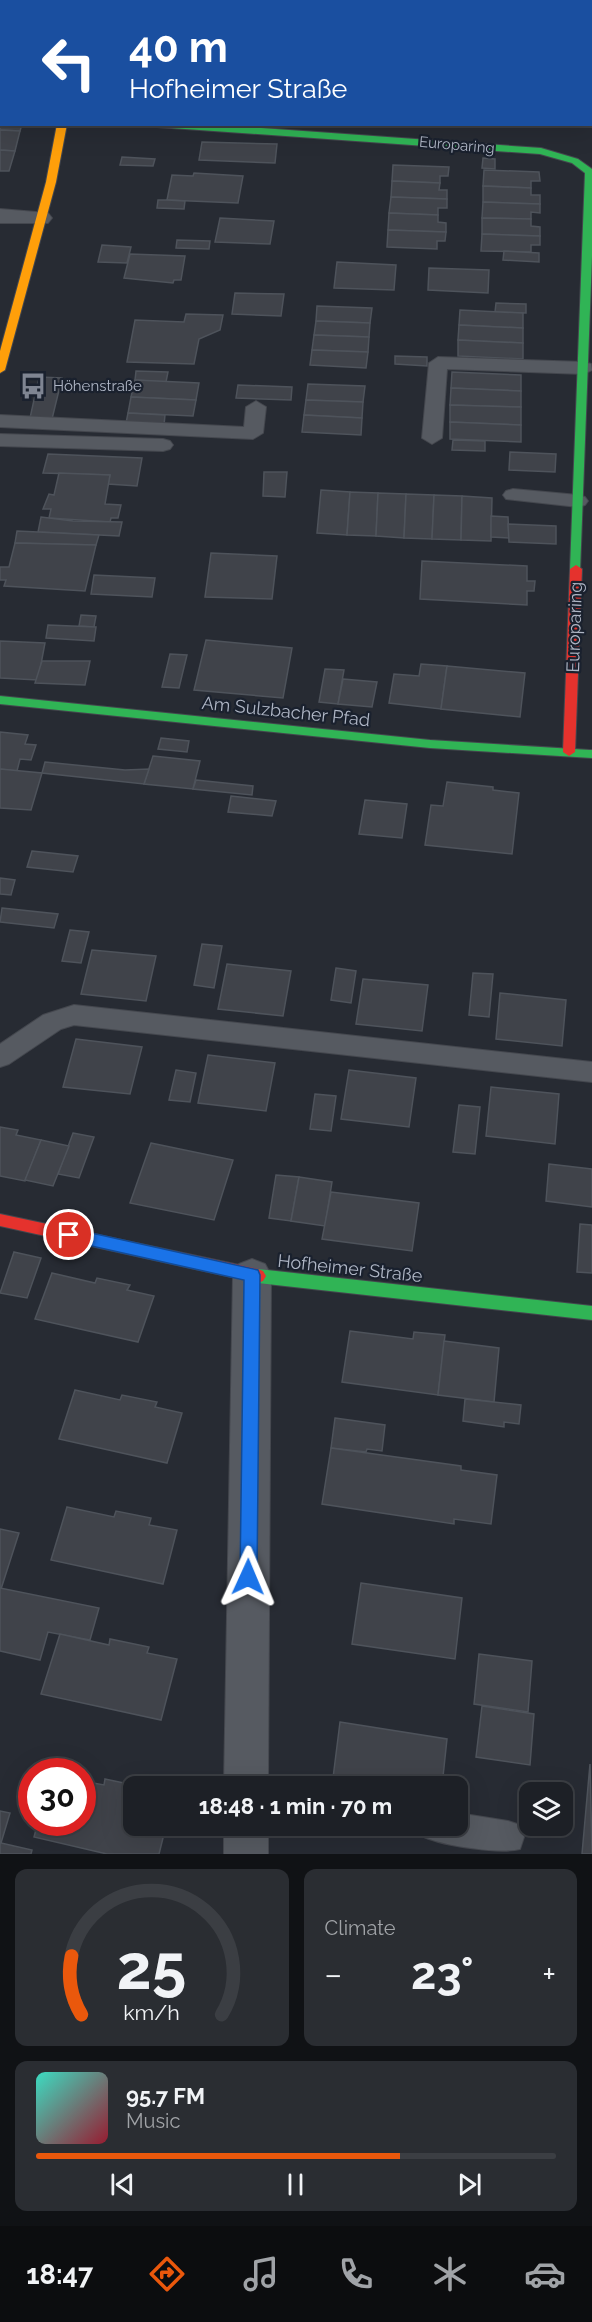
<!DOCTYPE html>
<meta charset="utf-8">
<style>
:root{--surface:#1d2026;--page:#2a2d32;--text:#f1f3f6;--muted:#a0a3a7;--line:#3b3e43;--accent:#ea580c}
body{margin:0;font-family:Raleway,sans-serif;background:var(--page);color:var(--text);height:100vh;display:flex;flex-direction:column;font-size:22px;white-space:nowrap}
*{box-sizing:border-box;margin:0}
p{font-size:20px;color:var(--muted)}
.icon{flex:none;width:33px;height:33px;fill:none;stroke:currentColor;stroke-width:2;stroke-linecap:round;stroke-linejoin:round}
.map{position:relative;height:1854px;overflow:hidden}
.panel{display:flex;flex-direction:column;gap:15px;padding:15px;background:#101215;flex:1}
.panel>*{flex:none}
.hud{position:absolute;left:0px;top:0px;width:592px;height:126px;box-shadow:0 6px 24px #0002,0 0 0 2px var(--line);background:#1a4fa0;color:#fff;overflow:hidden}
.fabs{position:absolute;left:519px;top:1782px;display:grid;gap:12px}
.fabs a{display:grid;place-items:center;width:54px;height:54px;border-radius:12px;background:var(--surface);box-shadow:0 6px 24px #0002,0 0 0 2px var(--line);font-size:30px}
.speed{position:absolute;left:18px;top:1758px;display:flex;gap:12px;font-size:30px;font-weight:700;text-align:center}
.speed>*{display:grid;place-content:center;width:78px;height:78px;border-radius:50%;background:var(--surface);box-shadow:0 6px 24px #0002,0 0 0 2px var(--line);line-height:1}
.speed .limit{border:9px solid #d22;background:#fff;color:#111}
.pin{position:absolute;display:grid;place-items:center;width:51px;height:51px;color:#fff;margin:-26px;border:3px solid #fff;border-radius:50%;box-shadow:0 2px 6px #0007}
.me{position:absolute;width:66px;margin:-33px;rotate:1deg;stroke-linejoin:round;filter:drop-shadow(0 0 4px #0008)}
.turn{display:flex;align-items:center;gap:21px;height:126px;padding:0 30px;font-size:27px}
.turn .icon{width:78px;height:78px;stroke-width:2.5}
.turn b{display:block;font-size:42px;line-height:51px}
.big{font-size:45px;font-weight:700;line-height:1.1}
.panel .tile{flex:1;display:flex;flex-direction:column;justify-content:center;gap:9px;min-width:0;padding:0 21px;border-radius:12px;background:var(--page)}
.panel .dial{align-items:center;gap:0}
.dial svg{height:156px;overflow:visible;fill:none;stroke:var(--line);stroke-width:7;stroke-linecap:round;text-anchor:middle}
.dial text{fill:var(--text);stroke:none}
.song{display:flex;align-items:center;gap:18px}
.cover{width:72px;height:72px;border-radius:9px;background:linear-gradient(135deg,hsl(170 70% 55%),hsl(350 70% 35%))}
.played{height:6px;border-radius:3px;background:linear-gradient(90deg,var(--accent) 70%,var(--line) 70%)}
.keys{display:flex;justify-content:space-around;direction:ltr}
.heat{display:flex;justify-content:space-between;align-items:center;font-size:33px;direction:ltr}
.panel .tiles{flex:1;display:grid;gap:15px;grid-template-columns:1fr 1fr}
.tile:last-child{grid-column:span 2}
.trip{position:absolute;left:123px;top:1776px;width:345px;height:60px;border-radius:12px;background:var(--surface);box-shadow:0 6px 24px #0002,0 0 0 2px var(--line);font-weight:700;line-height:60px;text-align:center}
.tabs{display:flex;height:96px;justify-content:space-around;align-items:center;background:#0c0d0f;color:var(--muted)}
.tabs .icon{width:42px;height:42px}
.tabs .active{color:var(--accent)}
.tabs b{font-size:27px;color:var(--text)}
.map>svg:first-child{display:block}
.building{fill:#40434a;stroke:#4e535b;stroke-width:1.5}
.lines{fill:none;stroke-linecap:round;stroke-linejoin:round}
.lane-casing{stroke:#44474e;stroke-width:2}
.street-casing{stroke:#44474e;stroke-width:2}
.fast-casing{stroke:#44474e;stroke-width:2}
.slow-casing{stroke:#44474e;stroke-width:2}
.jam-casing{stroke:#44474e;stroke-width:2}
.lane{fill:#565a61;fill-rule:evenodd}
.street{fill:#565a61;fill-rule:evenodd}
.fast{fill:#30b455;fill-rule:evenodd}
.slow{fill:#ff9f0a;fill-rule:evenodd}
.jam{fill:#e5322d;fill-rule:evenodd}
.route{fill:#1a73e8;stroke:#114b97;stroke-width:1.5}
.labels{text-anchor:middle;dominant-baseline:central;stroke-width:4.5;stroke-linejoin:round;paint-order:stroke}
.far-street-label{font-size:15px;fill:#afb6c5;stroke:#1a212e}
.far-poi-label{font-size:15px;fill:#afb6c5;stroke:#1a212e;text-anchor:start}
.street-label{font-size:18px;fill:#afb6c5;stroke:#1a212e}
</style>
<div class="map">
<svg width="592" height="1854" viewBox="0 0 592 1854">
<rect width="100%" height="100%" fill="#272b33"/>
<g class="building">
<polygon points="0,110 2,124 22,124 20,131 0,130"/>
<polygon points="0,130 20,131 15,151 0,150"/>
<polygon points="202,142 277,144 275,163 199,160"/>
<polygon points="0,150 15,151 9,171 0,171"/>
<polygon points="122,157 155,159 153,166 120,165"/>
<polygon points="483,158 495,159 495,169 482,168"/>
<polygon points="393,165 449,167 448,176 440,176 440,183 392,181"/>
<polygon points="484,170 539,172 540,181 531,181 531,188 483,186"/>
<polygon points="194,173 243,176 238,203 167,200 172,175 193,176"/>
<polygon points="392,181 440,183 439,190 447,190 447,199 391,197"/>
<polygon points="483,186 531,188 531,195 540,195 540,204 483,202"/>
<polygon points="391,197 447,199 447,208 438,208 438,215 389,213"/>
<polygon points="158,200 167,200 185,201 184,209 157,208"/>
<polygon points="483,202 540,204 540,213 531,212 531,219 482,218"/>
<polygon points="389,213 438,215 438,222 446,223 446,232 388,230"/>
<polygon points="220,218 274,221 270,244 215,242"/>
<polygon points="482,218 531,219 531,226 540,227 540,236 482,234"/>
<polygon points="388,230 446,232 445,241 437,241 437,249 387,247"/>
<polygon points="482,234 540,236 540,245 531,245 531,252 481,251"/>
<polygon points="177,240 210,241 209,249 176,248"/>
<polygon points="102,245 131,247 127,263 98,262"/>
<polygon points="504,251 539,253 539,262 503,260"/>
<polygon points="130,254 185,256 181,280 174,280 173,283 124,278"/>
<polygon points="337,262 396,265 394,290 334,288"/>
<polygon points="429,268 489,270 488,293 428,290"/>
<polygon points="235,293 284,294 281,316 232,314"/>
<polygon points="496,303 526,304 526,313 495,312"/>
<polygon points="317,306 372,308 370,323 316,321"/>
<polygon points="460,310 523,313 523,328 459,325"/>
<polygon points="186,314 223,315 220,330 199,339 194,364 127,362 135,320 184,322"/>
<polygon points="316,321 370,323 369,337 314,335"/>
<polygon points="459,325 523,328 523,343 458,340"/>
<polygon points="314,335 369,337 368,352 312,350"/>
<polygon points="458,340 523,343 523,359 458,356"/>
<polygon points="312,350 368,352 366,368 310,365"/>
<polygon points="395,356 427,357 427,366 395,364"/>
<polygon points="136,371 168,372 166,382 135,380"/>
<polygon points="452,372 521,375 521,391 451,388"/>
<polygon points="39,377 62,378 52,419 30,418"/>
<polygon points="135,380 199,383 196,400 131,397"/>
<polygon points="308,384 365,386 363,402 306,400"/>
<polygon points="238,385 292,387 291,400 236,398"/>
<polygon points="451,388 521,391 521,407 450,405"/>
<polygon points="131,397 196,400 193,416 128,413"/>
<polygon points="306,400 363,402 362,418 304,415"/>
<polygon points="450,405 521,407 521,425 450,422"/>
<polygon points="128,413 165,415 164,425 126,423"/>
<polygon points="304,415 362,418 361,435 302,432"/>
<polygon points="450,422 521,425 521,442 450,439"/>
<polygon points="453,440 485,441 485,451 452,450"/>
<polygon points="510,452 556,454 555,472 509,470"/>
<polygon points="48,454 142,458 137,486 108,484 110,475 43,473"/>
<polygon points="264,472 287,472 285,497 263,496"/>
<polygon points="59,473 110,475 105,504 121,505 118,518 111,518 110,522 49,518 51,509 43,509 49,494 54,495"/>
<polygon points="321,490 350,492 347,535 317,533"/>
<polygon points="350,492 378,493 376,536 347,535"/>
<polygon points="378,493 406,494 404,538 376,536"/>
<polygon points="406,494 434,495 432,539 404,538"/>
<polygon points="434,495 462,496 461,540 432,539"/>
<polygon points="462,496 492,498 491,541 461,540"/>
<polygon points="491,516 508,517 509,538 491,537"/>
<polygon points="41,517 73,521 122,522 119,536 38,532"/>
<polygon points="508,524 556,526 556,544 509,542"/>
<polygon points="17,531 38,532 99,535 96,545 15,543"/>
<polygon points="15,543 96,545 85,591 4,586 6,580 0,580 0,567 9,567"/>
<polygon points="211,553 277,556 272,599 205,597"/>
<polygon points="422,561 527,566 527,581 535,581 534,591 527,591 527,605 420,599"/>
<polygon points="94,575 155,578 152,597 91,594"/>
<polygon points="81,615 96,616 94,627 79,626"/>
<polygon points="48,625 96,627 94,641 46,638"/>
<polygon points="206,640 292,648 283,698 194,690"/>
<polygon points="0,641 45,643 38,680 0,678"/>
<polygon points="170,654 187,655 179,688 162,687"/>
<polygon points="42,661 90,661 85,685 35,683"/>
<polygon points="421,664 447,666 441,709 389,703 394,674 419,676"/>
<polygon points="447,666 525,673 520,717 441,709"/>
<polygon points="325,669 344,670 338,704 319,702"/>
<polygon points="343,679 377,682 372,707 338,704"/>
<polygon points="0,732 28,735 25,744 36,745 31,760 20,759 17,771 0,769"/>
<polygon points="161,738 189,741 187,752 158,749"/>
<polygon points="153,756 200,761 193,789 144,784"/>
<polygon points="45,762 125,770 149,769 144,784 42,773"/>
<polygon points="0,769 42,773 31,810 0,808"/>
<polygon points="196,780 253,786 252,795 193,789"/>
<polygon points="447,782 493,787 493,790 519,793 512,854 425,845 431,805 443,806"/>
<polygon points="231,796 276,801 272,816 228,812"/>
<polygon points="365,800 407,804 402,838 359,834"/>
<polygon points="32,851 78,856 73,872 27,867"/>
<polygon points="0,878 15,880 11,895 0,894"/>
<polygon points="2,908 58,914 54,928 0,922"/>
<polygon points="70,930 89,932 81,963 62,961"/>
<polygon points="202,944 222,946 214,988 194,985"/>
<polygon points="92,950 156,956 146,1001 81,994"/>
<polygon points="227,964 291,971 283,1016 218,1009"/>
<polygon points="336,968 356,971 351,1003 331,1000"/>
<polygon points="473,973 493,974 489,1017 469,1015"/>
<polygon points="363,979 428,985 422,1031 356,1024"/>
<polygon points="500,993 566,1000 562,1046 496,1039"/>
<polygon points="76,1039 142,1047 130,1094 63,1087"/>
<polygon points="208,1055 275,1063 266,1111 198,1103"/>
<polygon points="176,1070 196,1073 190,1102 169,1100"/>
<polygon points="349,1070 416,1078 409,1127 341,1119"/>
<polygon points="491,1087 559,1094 555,1144 486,1136"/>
<polygon points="315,1094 336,1096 331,1131 310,1129"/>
<polygon points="459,1105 480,1107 475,1154 453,1152"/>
<polygon points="0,1127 18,1130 16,1135 41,1140 25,1181 0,1176"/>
<polygon points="73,1133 94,1137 79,1178 58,1174"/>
<polygon points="41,1140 69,1146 53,1186 25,1180"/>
<polygon points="151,1143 233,1160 214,1220 130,1203"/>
<polygon points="549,1164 592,1169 592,1207 546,1201"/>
<polygon points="276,1175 299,1177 291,1221 269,1218"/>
<polygon points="299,1177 332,1182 325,1226 291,1221"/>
<polygon points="331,1192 419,1203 412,1251 322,1239"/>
<polygon points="580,1224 592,1225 592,1273 577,1272"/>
<polygon points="14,1252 41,1258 27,1298 0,1293"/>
<polygon points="52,1273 95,1283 97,1278 130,1285 127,1290 154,1296 138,1342 35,1319"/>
<polygon points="350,1331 413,1339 414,1332 445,1335 438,1395 342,1382"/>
<polygon points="444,1341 499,1348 494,1402 438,1395"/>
<polygon points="75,1390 120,1400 122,1395 157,1402 155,1407 182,1413 167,1463 59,1439"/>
<polygon points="465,1399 521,1405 519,1424 504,1422 504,1427 463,1421"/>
<polygon points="335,1418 385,1425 382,1451 367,1449 366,1452 331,1448"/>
<polygon points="331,1448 461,1466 461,1470 497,1475 491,1524 454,1519 454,1524 322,1504"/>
<polygon points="67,1507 114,1517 116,1511 151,1518 149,1525 177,1530 163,1584 51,1560"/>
<polygon points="0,1529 19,1533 1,1589 0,1588"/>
<polygon points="361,1583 462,1598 455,1659 352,1644"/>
<polygon points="0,1588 99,1608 90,1640 48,1632 40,1660 0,1651"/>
<polygon points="60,1634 109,1645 110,1639 149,1647 147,1653 177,1659 161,1720 41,1694"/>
<polygon points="479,1654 532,1661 528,1712 474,1704"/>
<polygon points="482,1706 534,1714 530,1765 476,1757"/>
<polygon points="340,1722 447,1739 442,1786 332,1786"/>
<polygon points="590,1764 592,1854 582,1854"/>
<polygon points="105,1779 138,1786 134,1786 134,1826 166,1826 159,1854 107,1854 34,1837 38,1822 82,1822 82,1781 104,1785"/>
<polygon points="0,1811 10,1813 1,1843 32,1850 31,1854 0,1854"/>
</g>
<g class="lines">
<g class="lane-casing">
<g id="lane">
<polygon points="447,0 472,0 473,2 448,2"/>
<rect x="591" y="15" width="1" height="10"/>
<polygon points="438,357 584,362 591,364 592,370 584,374 447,369 442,438 432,444 422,438 429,363"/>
<polygon points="256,401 266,407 263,433 253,439 0,427 0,415 244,427 246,407"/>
<polygon points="0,434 163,439 170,441 173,445 170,449 163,451 0,446"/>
<polygon points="513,489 578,495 585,497 588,501 585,505 578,507 506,499 503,495 506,491"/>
<polygon points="74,1005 592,1062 592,1082 74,1025 61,1029 9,1064 0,1067 0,1044 43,1015"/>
<path d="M458 1813 508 1821 520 1825 524 1837 520 1849C499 1854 445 1846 424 1837L419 1826H458Z"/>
</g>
</g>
<g class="street-casing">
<g id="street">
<rect x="0" y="8" width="2" height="12"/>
<polygon points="0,209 48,213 52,218 48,223 0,223"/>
<polygon points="252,1259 265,1264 271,1275 268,1786 224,1786 233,1275 239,1264"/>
<rect x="224" y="1826" width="44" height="28"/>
</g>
</g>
<g class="fast-casing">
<g id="fast">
<polygon points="131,0 139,0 130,2"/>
<polygon points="153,124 204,124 541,148 578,159 592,169 592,256 580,572 576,573 570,569 585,173 572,163 540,154 157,127"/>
<polygon points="0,696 430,740 590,750 592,750 592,758 430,748 0,704"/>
<polygon points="258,1269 592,1306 592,1320 258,1283 253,1281 250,1276 253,1271"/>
</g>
</g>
<g class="slow-casing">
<polygon id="slow" points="57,124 67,124 56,182 5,370 0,373 0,351 46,182"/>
</g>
<g class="jam-casing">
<g id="jam">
<polygon points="576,565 582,569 575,752 569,756 563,752 570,569"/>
<polygon points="0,1214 258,1269 263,1271 266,1276 263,1281 258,1283 0,1226"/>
</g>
</g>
<use href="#lane" class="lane"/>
<use href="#street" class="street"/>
<use href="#fast" class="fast"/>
<use href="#slow" class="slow"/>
<use href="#jam" class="jam"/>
</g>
<polygon class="route" points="69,1228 258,1270 260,1275 257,1577 254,1583 248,1585 242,1583 240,1577 244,1280 69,1241 61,1235"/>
<defs>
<g id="bus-bare" transform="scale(2.07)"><path d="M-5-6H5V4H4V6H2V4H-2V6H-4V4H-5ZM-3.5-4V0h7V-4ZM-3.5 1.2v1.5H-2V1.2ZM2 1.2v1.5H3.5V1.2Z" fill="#7f8592" stroke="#1a212e" stroke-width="2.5" paint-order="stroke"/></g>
</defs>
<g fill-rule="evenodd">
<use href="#bus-bare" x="33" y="386"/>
</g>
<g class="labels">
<g class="far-street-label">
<text transform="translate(457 145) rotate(5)">Europaring</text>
</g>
<g class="far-poi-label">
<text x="53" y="386">Höhenstraße</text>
</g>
<g class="street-label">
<text transform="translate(574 627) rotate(-88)">Europaring</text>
<text transform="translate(286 711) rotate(6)">Am Sulzbacher Pfad</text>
<text transform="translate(350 1268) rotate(6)">Hofheimer Straße</text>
</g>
</g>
</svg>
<div class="fabs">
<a><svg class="icon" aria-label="layers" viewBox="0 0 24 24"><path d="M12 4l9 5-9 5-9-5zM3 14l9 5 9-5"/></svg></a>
</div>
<div class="speed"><div class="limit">30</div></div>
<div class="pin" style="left:69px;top:1235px;background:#d93025"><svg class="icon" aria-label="arrive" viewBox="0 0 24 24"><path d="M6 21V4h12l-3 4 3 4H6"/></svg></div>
<svg class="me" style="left:248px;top:1577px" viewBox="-20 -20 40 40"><path d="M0-17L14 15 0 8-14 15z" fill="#1a73e8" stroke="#fff" stroke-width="4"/></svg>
<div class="trip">18:48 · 1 min · 70 m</div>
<div class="hud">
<div class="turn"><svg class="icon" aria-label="left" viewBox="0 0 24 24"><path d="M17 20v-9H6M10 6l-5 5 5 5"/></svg><div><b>40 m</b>Hofheimer Straße</div></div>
</div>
</div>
<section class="panel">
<div class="tiles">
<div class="tile dial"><svg viewBox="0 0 100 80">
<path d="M14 69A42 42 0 1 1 86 69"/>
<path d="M14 69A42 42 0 0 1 9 39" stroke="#ea580c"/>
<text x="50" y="56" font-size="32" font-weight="700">25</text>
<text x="50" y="72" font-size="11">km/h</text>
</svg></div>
<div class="tile"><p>Climate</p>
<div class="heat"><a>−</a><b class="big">23°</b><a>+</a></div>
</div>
<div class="tile">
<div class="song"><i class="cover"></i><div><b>95.7 FM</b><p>Music</p></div></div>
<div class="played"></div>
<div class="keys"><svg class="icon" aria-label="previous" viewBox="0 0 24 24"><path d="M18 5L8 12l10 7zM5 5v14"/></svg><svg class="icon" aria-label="pause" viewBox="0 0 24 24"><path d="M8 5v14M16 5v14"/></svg><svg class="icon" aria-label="next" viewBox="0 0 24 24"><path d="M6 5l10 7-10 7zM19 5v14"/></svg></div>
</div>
</div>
</section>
<nav class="tabs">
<b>18:47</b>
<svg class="icon active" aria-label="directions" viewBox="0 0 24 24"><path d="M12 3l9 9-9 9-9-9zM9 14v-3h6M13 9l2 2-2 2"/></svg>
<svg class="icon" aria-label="music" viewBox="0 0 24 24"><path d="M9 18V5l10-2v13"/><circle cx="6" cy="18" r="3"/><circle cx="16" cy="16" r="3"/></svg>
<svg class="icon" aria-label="phone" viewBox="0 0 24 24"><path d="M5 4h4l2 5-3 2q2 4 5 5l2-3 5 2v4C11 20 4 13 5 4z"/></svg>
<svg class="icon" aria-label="climate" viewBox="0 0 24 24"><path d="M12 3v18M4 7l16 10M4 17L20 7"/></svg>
<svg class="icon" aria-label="car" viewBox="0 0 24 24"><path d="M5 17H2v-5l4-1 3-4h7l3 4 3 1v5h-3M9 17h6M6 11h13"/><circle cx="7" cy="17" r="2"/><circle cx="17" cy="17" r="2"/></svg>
</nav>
